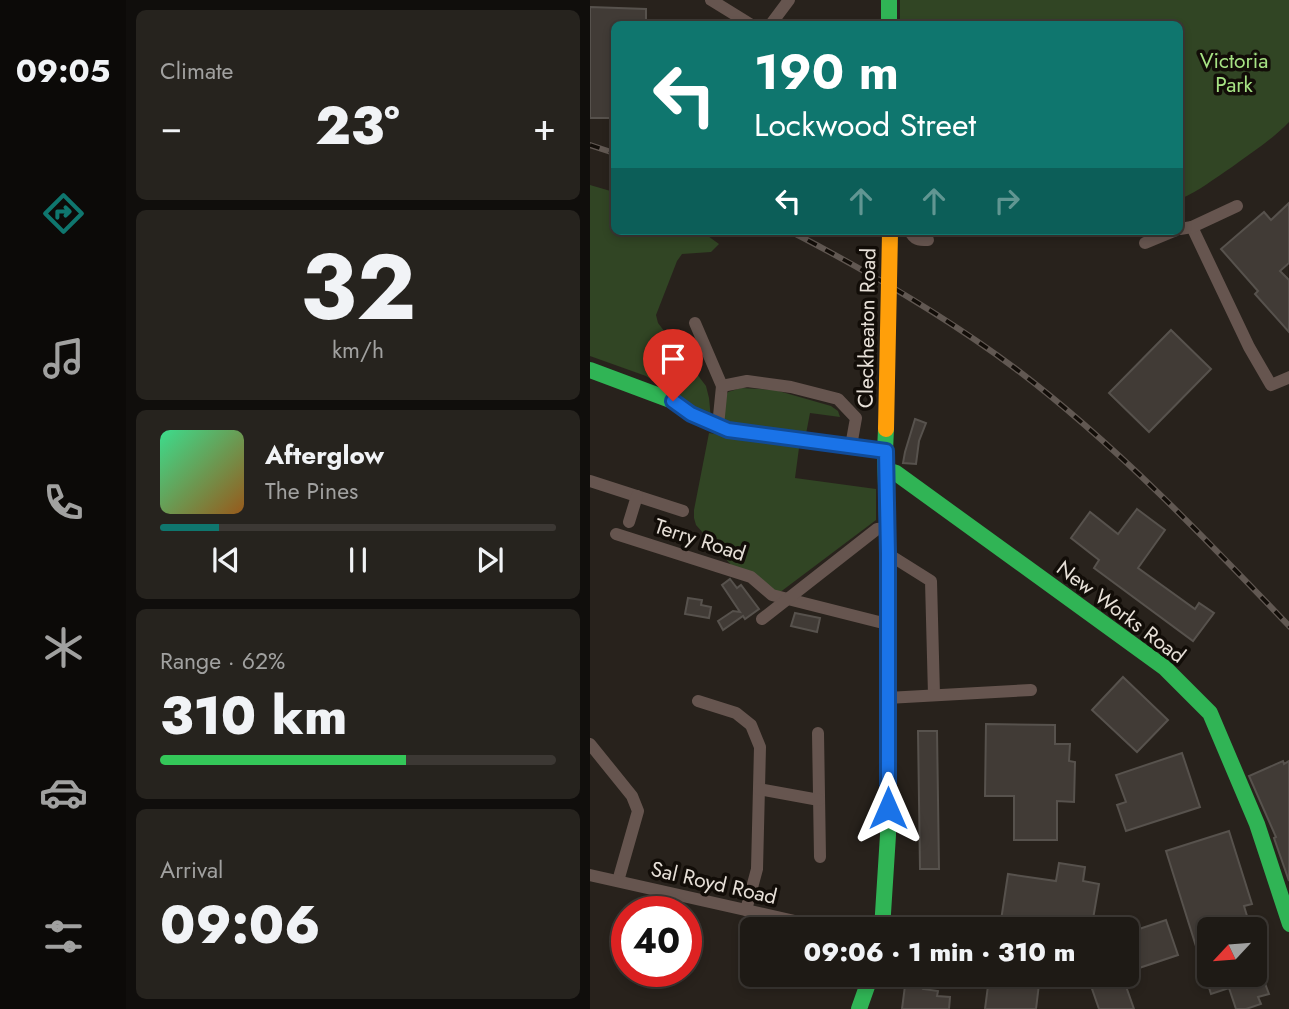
<!DOCTYPE html>
<meta charset="utf-8">
<style>
:root{--surface:#1e1a15;--page:#26231e;--text:#f1f3f6;--muted:#a1a1a0;--line:#3c3834;--accent:#0f766e}
body{margin:0;font-family:Jost,sans-serif;background:var(--page);color:var(--text);height:100vh;display:flex;flex-direction:column;font-size:26px;white-space:nowrap}
*{box-sizing:border-box;margin:0}
p{font-size:23px;color:var(--muted)}
.icon{flex:none;width:38px;height:38px;fill:none;stroke:currentColor;stroke-width:2;stroke-linecap:round;stroke-linejoin:round}
.map{position:relative;flex:1;overflow:hidden}
.side{display:flex;flex-direction:column;gap:10px;padding:10px;background:#100e0c;width:464px}
.side>*{flex:none}
.hud{position:absolute;left:21px;top:21px;width:572px;height:214px;border-radius:10px;box-shadow:0 4px 10px #0003,0 0 0 2px var(--line);background:#0f766e;color:#fff;overflow:hidden}
.needle{width:46px;rotate:244deg}
.controls{position:absolute;left:607px;top:917px;display:grid;gap:14px}
.controls a{display:grid;place-items:center;width:70px;height:70px;border-radius:10px;background:var(--surface);box-shadow:0 4px 10px #0003,0 0 0 2px var(--line);font-size:35px}
.speed{position:absolute;left:21px;top:896px;display:flex;gap:14px;font-size:35px;font-weight:700;text-align:center}
.speed>*{display:grid;place-content:center;width:91px;height:91px;border-radius:50%;background:var(--surface);box-shadow:0 4px 10px #0003,0 0 0 2px var(--line);line-height:1}
.speed .limit{border:10px solid #d22;background:#fff;color:#111}
.pin{position:absolute;display:grid;place-items:center;width:60px;height:60px;color:#fff;margin:-72px -30px;border-radius:50% 50% 50% 0;rotate:-45deg;box-shadow:0 0 7px #0007}
.pin .icon{rotate:45deg}
.me{position:absolute;width:77px;margin:-38px;rotate:0deg;stroke-linejoin:round;filter:drop-shadow(0 0 5px #0008)}
.turn{display:flex;align-items:center;gap:24px;height:147px;padding:0 28px;font-size:32px}
.turn .icon{width:91px;height:91px;stroke-width:2.5}
.turn b{display:block;font-size:49px;line-height:60px}
.lanes{display:flex;align-items:center;height:66px;padding:0 28px;background:#0003;justify-content:center;gap:35px;direction:ltr}
.lanes .off{opacity:.35}
.big{font-size:52px;font-weight:800;line-height:1.1}
.side .widget{flex:1;display:flex;flex-direction:column;justify-content:center;gap:10px;min-width:0;padding:0 24px;border-radius:10px;background:var(--page)}
.side .dial{align-items:center;gap:0}
.dial b{font-size:91px;line-height:1}
.song{display:flex;align-items:center;gap:21px}
.cover{width:84px;height:84px;border-radius:10px;background:linear-gradient(135deg,hsl(150 70% 55%),hsl(30 70% 35%))}
.played{height:7px;border-radius:4px;background:linear-gradient(90deg,var(--accent) 15%,var(--line) 15%)}
.keys{display:flex;justify-content:space-around;direction:ltr}
.heat{display:flex;justify-content:space-between;align-items:center;font-size:38px;direction:ltr}
.charge{height:10px;border-radius:5px;background:linear-gradient(90deg,#34c759 62%,var(--line) 0)}
.trip{position:absolute;left:150px;top:917px;width:399px;height:70px;border-radius:10px;background:var(--surface);box-shadow:0 4px 10px #0003,0 0 0 2px var(--line);font-weight:800;line-height:70px;text-align:center}
main{display:flex;flex:1;min-height:0}
.tabs{display:flex;flex-direction:column;width:126px;justify-content:space-around;align-items:center;background:#0c0a08;color:var(--muted)}
.tabs .icon{width:49px;height:49px}
.tabs .current{color:var(--accent)}
.tabs b{font-size:32px;color:var(--text)}
.map>svg:first-child{display:block}
.green{fill:#314524}
.building{fill:#413b36;stroke:#57524d;stroke-width:2}
.lines{fill:none;stroke-linecap:round;stroke-linejoin:round}
.street{stroke:#66554f;stroke-width:12}
.fast{stroke:#30b455;stroke-width:16}
.rail-casing{stroke:#615852;stroke-width:6}
.rail{stroke:#120d08;stroke-width:3.5;stroke-dasharray:10;stroke-linecap:butt}
.slow-bridge{stroke:#ff9f0a;stroke-width:16}
.route-casing{stroke:#114b97;stroke-width:18}
.route{stroke:#1a73e8;stroke-width:12}
.labels{text-anchor:middle;dominant-baseline:central;stroke-width:7;stroke-linejoin:round;paint-order:stroke}
.park-label{font-size:21px;fill:#a7e384;stroke:#120d08}
.street-label{font-size:21px;fill:#e7e0d8;stroke:#120d08}
</style>
<main>
<nav class="tabs">
<b>09:05</b>
<svg class="icon current" aria-label="directions" viewBox="0 0 24 24"><path d="M12 3l9 9-9 9-9-9zM9 14v-3h6M13 9l2 2-2 2"/></svg>
<svg class="icon" aria-label="music" viewBox="0 0 24 24"><path d="M9 18V5l10-2v13"/><circle cx="6" cy="18" r="3"/><circle cx="16" cy="16" r="3"/></svg>
<svg class="icon" aria-label="phone" viewBox="0 0 24 24"><path d="M5 4h4l2 5-3 2q2 4 5 5l2-3 5 2v4C11 20 4 13 5 4z"/></svg>
<svg class="icon" aria-label="climate" viewBox="0 0 24 24"><path d="M12 3v18M4 7l16 10M4 17L20 7"/></svg>
<svg class="icon" aria-label="car" viewBox="0 0 24 24"><path d="M5 17H2v-5l4-1 3-4h7l3 4 3 1v5h-3M9 17h6M6 11h13"/><circle cx="7" cy="17" r="2"/><circle cx="17" cy="17" r="2"/></svg>
<svg class="icon" aria-label="filters" viewBox="0 0 24 24"><path d="M4 7h16M4 17h16"/><circle cx="9" cy="7" r="2"/><circle cx="15" cy="17" r="2"/></svg>
</nav>
<section class="side">
<div class="widget"><p>Climate</p>
<div class="heat"><a>−</a><b class="big">23°</b><a>+</a></div>
</div>
<div class="widget dial"><b>32</b><p>km/h</p></div>
<div class="widget">
<div class="song"><i class="cover"></i><div><b>Afterglow</b><p>The Pines</p></div></div>
<div class="played"></div>
<div class="keys"><svg class="icon" aria-label="previous" viewBox="0 0 24 24"><path d="M18 5L8 12l10 7zM5 5v14"/></svg><svg class="icon" aria-label="pause" viewBox="0 0 24 24"><path d="M8 5v14M16 5v14"/></svg><svg class="icon" aria-label="next" viewBox="0 0 24 24"><path d="M6 5l10 7-10 7zM19 5v14"/></svg></div>
</div>
<div class="widget"><p>Range · 62%</p><b class="big">310 km</b><div class="charge"></div></div>
<div class="widget"><p>Arrival</p><b class="big">09:06</b></div>
</section>
<div class="map">
<svg width="700" height="1009" viewBox="0 0 700 1009">
<rect width="100%" height="100%" fill="#28221c"/>
<g class="green">
<path d="M310 0H699V122C683 139 661 153 642 167 625 178 608 192 590 199V24H310Z"/>
<polygon points="0,185 24,192 24,231 111,231 129,244 121,252 92,254 87,261 66,315 68,323 116,386 119,398 121,419 56,376 0,356"/>
<polygon points="151,388 185,390 241,406 248,411 250,417 220,413 216,434 132,421 134,400 138,392"/>
<polygon points="119,433 209,448 205,478 286,489 286,520 189,593 142,566 106,525 104,518 104,510"/>
</g>
<g class="building">
<polygon points="0,7 56,9 56,24 24,24 24,118 0,118"/>
<polygon points="699,203 699,263 690,271 699,280 699,332 665,294 668,291 631,249 674,212 681,220"/>
<polygon points="581,330 621,369 559,432 519,393"/>
<polygon points="325,419 336,423 329,441 326,464 313,463 315,452"/>
<polygon points="547,509 575,530 548,568 605,609 609,603 624,613 603,641 504,568 509,560 481,538 500,512 528,534"/>
<polygon points="140,579 147,588 151,585 169,609 155,619 153,616 133,630 128,621 143,611 150,612 132,585"/>
<polygon points="98,598 112,600 111,605 121,607 119,618 95,614"/>
<polygon points="205,613 230,618 227,632 201,626"/>
<polygon points="533,677 578,720 547,752 502,710"/>
<polygon points="396,724 465,725 465,744 480,744 479,761 485,762 484,802 467,801 467,840 424,840 424,796 395,796"/>
<polygon points="328,731 347,731 349,869 330,869"/>
<polygon points="592,753 610,807 536,831 527,805 536,802 526,775"/>
<polygon points="693,761 694,764 699,761 699,881 684,838 686,837 659,776"/>
<polygon points="639,831 662,904 654,906 661,929 620,929 620,975 665,975 665,949 667,949 676,977 673,978 679,994 668,997 671,1004 656,1009 646,1009 639,988 621,994 576,851"/>
<polygon points="469,863 495,867 493,881 509,884 503,919 489,917 487,929 421,929 410,927 418,874 466,881"/>
<polygon points="576,920 588,955 537,972 537,933"/>
<polygon points="510,975 532,975 544,1009 509,1009 500,983 511,979"/>
<polygon points="316,978 334,981 333,989 348,991 347,996 360,997 359,1009 312,1009"/>
<polygon points="399,978 449,984 446,1009 395,1009"/>
</g>
<g class="lines">
<g class="street">
<polyline points="121,0 160,24"/>
<polyline points="181,24 199,0"/>
<polyline points="602,227 659,347 681,385 700,377"/>
<polyline points="590,229 602,227 647,206"/>
<path d="M320 231C324 240 329 240 338 240"/>
<polyline points="555,243 584,231"/>
<polyline points="105,323 132,386 128,426"/>
<polyline points="132,386 157,381 201,387 248,399 266,418 261,446"/>
<polyline points="0,481 93,511"/>
<polyline points="39,522 47,496"/>
<polyline points="26,534 161,577 182,595 297,624"/>
<polyline points="298,554 341,581 344,695"/>
<polyline points="172,619 287,529 297,528"/>
<polyline points="297,698 441,690"/>
<polyline points="108,701 146,713 161,725 170,747 167,869 156,910"/>
<polyline points="228,733 230,857"/>
<polyline points="0,744 42,796 48,811 28,881"/>
<polyline points="169,789 229,800"/>
<polyline points="0,875 240,929"/>
</g>
<g class="fast">
<polyline points="299,0 299,24"/>
<polyline points="0,370 83,401 101,414 138,430 295,451"/>
<polyline points="296,470 306,473 575,668 620,713 667,824 700,924"/>
<polyline points="292,929 298,835 298,554 295,451 296,429"/>
<polyline points="269,1009 281,975"/>
</g>
<g class="rail-casing">
<g id="rail">
<polyline points="0,145 24,153"/>
<path d="M200 231C279 272 355 316 426 369 525 444 614 537 700 627"/>
</g>
</g>
<use href="#rail" class="rail"/>
<polyline class="slow-bridge" points="296,429 300,233"/>
</g>
<g class="lines">
<g class="route-casing">
<polyline id="route" points="83,401 101,414 138,430 296,451 298,554 298,808"/>
</g>
<use href="#route" class="route"/>
</g>
<g class="labels">
<g class="park-label">
<text x="644" y="61">Victoria<tspan x="644" dy="24">Park</tspan></text>
</g>
<g class="street-label">
<text transform="translate(277 328) rotate(-89)">Cleckheaton Road</text>
<text transform="translate(110 540) rotate(18)">Terry Road</text>
<text transform="translate(531 612) rotate(37)">New Works Road</text>
<text transform="translate(124 883) rotate(13)">Sal Royd Road</text>
</g>
</g>
</svg>
<div class="controls">
<a><svg class="needle" viewBox="-14 -14 28 28"><path d="M0-13l5 13h-10z" fill="#e53935"/><path d="M0 13l5-13h-10z" fill="#a1a1a0"/></svg></a>
</div>
<div class="speed"><div class="limit">40</div></div>
<div class="pin" style="left:83px;top:401px;background:#d93025"><svg class="icon" aria-label="arrive" viewBox="0 0 24 24"><path d="M6 21V4h12l-3 4 3 4H6"/></svg></div>
<svg class="me" style="left:298px;top:808px" viewBox="-20 -20 40 40"><path d="M0-17L14 15 0 8-14 15z" fill="#1a73e8" stroke="#fff" stroke-width="4"/></svg>
<div class="trip">09:06 · 1 min · 310 m</div>
<div class="hud">
<div class="turn"><svg class="icon" aria-label="left" viewBox="0 0 24 24"><path d="M17 20v-9H6M10 6l-5 5 5 5"/></svg><div><b>190 m</b>Lockwood Street</div></div>
<div class="lanes"><svg class="icon" aria-label="left" viewBox="0 0 24 24"><path d="M17 20v-9H6M10 6l-5 5 5 5"/></svg><svg class="icon off" aria-label="ahead" viewBox="0 0 24 24"><path d="M12 20V5M6 11l6-6 6 6"/></svg><svg class="icon off" aria-label="ahead" viewBox="0 0 24 24"><path d="M12 20V5M6 11l6-6 6 6"/></svg><svg class="icon off" aria-label="right" viewBox="0 0 24 24"><path d="M7 20v-9h11M14 6l5 5-5 5"/></svg></div>
</div>
</div>
</main>
